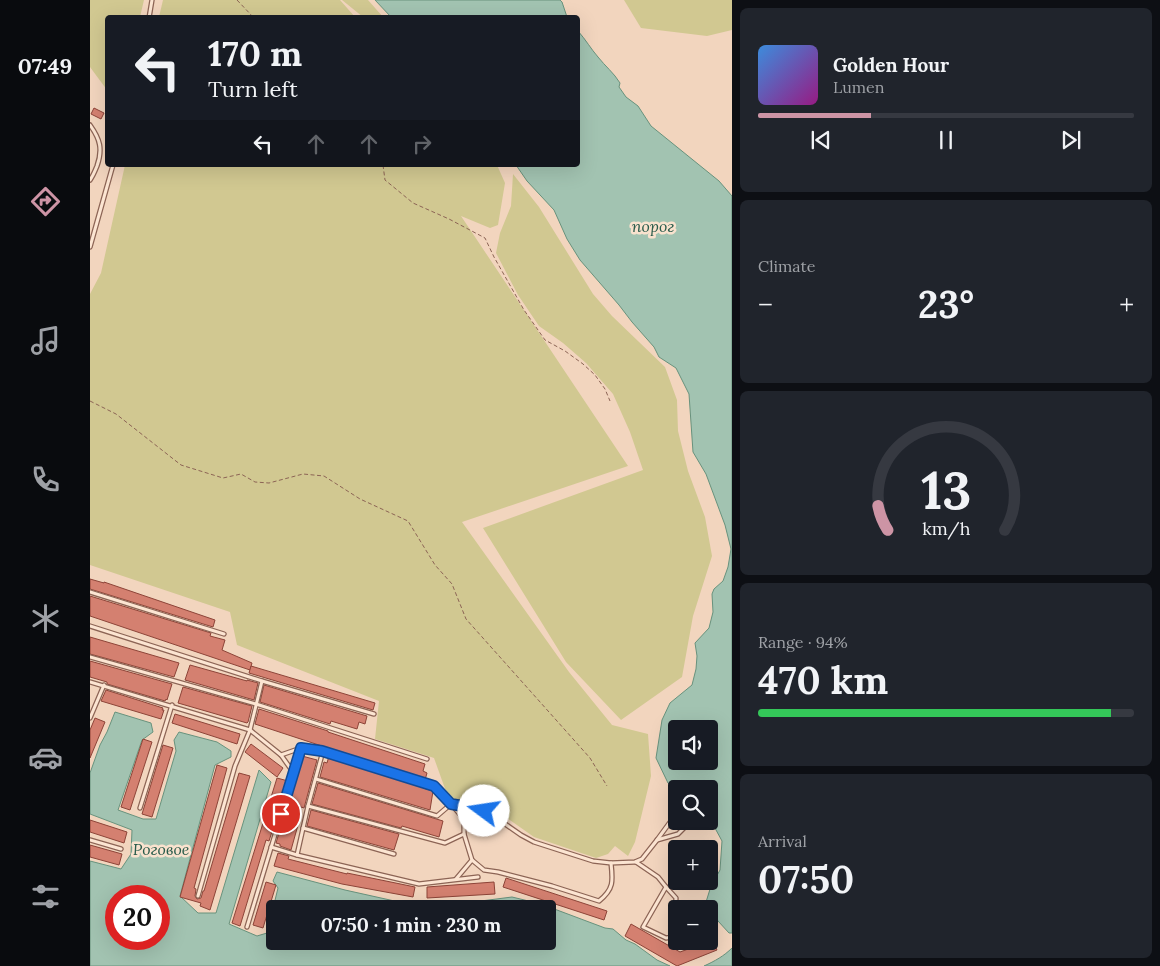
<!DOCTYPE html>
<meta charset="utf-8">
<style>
:root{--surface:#171b24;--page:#20242c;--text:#f1f3f6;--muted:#9ea1a6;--line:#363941;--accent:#cd94a5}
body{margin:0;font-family:Lora,serif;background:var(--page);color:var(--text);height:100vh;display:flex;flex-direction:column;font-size:19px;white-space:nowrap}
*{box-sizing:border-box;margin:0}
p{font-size:16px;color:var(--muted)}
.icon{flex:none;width:28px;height:28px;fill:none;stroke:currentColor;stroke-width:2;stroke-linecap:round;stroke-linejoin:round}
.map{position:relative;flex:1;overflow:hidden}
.sheet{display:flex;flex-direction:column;gap:8px;padding:8px;background:#0d0f14;width:428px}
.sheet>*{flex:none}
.guide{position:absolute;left:15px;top:15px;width:475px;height:152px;border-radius:5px;box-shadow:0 5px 20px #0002;background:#171b24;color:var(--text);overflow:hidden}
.tools{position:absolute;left:578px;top:720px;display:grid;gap:10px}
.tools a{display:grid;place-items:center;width:50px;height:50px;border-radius:5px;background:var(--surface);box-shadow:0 5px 20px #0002;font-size:25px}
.speed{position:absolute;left:15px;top:885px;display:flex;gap:10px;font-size:25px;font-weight:700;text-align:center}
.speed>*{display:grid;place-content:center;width:65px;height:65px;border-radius:50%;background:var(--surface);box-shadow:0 5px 20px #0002;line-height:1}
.speed .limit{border:8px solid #d22;background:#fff;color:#111}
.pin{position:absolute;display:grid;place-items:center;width:42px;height:42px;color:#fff;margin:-21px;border:2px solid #fff;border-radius:50%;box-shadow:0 1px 5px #0007}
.me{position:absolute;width:55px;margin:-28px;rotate:284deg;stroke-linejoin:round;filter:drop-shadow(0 0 4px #0008)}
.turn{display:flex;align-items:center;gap:18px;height:105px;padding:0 20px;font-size:22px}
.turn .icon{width:65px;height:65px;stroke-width:2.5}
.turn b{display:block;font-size:35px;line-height:42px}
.lanes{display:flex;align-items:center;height:48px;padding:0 20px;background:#0003;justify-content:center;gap:25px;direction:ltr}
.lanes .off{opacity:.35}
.big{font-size:38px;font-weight:700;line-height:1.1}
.sheet .tile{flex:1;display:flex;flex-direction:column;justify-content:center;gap:8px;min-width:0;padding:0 18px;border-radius:8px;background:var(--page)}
.sheet .dial{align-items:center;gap:0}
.dial svg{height:130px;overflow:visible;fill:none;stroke:var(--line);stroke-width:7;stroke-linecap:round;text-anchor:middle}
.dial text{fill:var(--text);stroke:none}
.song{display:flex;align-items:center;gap:15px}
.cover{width:60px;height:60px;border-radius:8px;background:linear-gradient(135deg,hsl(210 70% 55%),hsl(310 70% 35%))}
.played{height:5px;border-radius:2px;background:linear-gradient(90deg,var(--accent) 30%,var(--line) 30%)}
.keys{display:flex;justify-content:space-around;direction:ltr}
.heat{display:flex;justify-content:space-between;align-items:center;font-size:28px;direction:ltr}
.charge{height:8px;border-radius:4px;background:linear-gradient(90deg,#34c759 94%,var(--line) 0)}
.trip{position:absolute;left:176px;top:900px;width:290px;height:50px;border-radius:5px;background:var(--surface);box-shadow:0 5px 20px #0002;font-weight:700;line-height:50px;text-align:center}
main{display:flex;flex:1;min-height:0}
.dock{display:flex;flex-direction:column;width:90px;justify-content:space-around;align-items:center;background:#090b0e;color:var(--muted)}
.dock .icon{width:35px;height:35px}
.dock .active{color:var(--accent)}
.dock b{font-size:22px;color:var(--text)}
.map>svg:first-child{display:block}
.green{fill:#d1c891}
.water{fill:#a2c3b1;stroke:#68927d;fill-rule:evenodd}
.building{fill:#d48070;stroke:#8d4438}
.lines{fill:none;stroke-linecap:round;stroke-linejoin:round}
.service-casing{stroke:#8c6455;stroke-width:5.5}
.path{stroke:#8c6455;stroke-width:1;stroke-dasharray:4 2.5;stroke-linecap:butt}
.service{stroke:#fce5d2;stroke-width:3}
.route-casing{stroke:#114b97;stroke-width:12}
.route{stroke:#1a73e8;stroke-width:9}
.labels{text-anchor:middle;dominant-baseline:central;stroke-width:5;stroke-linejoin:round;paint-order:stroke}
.water-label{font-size:16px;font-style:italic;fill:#295b4b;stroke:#f9e2ce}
</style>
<main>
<nav class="dock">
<b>07:49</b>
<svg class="icon active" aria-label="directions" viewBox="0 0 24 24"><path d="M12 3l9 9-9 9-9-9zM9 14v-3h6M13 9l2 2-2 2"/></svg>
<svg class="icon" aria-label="music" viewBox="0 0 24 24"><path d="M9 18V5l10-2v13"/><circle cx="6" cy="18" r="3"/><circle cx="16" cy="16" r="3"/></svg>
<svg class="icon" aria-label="phone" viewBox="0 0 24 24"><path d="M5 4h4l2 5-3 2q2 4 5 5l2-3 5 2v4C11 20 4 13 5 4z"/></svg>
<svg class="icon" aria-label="climate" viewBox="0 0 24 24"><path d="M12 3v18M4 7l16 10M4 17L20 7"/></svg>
<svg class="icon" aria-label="car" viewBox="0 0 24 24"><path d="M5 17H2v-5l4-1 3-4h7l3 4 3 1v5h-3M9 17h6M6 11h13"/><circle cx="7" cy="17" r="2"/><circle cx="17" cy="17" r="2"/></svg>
<svg class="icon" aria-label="filters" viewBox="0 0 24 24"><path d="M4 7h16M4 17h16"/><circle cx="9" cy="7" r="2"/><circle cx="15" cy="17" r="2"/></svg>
</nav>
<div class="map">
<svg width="643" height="966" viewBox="0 0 643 966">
<rect width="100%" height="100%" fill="#f2d5be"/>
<g class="green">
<polygon points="0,0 54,0 50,17 18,18 17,90 0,67"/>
<polygon points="73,0 250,0 265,17 69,17"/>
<polygon points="252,0 278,0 293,17 273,17"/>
<polygon points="534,0 642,0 642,30 617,36 551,28"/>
<polygon points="35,165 407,165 415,183 408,225 400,228 371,216 538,466 372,522 479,672 522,725 558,734 561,776 545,842 538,856 525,846 518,854 506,858 444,837 414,816 358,797 344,758 285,739 289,701 147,645 140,612 0,565 0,294 11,273"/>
<polygon points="423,174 449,207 503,294 522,316 575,367 587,400 588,431 598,471 615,517 622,556 603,616 592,677 531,720 476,662 393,528 553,470 540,432 523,394 496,363 473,343 449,326 428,295 406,253 410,233 421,206"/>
</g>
<g class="water">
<polygon points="285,0 470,0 472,2 477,17 301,17"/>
<path d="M488 31C496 40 501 49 508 57 515 66 524 73 530 83L529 87 536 97 548 106 561 126 629 181 642 196V933H639L628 921 616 902 621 886 630 870 632 841 619 817V789H600L594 787 592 789H586V791L578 783 566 758 572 720 580 703 602 685 606 669 607 656 605 643 619 628 623 612 622 594 624 589 633 581 638 567 641 549 635 525 616 474 603 452 599 394 586 368 569 357 564 347 542 322 529 305 490 260 477 239 464 210 437 181 426 165H488ZM586 729H619V761H586Z"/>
<path d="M25 712 61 723 63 732 52 740 28 810 53 819H66L86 751 84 740 89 732 127 742 141 751V757L125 765 90 896 108 913H126L169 770 181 782 139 924 167 936 177 933 188 888 183 881 187 872 255 890 327 906 383 902 422 897 451 904 515 928 523 929 536 940 545 944 567 960 580 966H0V861L31 869 41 854 42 830 0 814V773L10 745 17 732ZM26 896H69V939H26ZM185 909H458V941H185Z"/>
<path d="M642 948V966H614C625 961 634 956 642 948Z"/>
</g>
<g class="building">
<polygon points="4,108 14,113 11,119 1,114"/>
<polygon points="0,579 14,583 14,582 125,620 123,627 0,589"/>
<polygon points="0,596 121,633 120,636 135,640 132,650 162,663 160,670 0,616"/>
<polygon points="0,637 89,663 84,677 0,654"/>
<polygon points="0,661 82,684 77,700 76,699 75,701 17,684 17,682 0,677"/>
<polygon points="100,665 157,681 157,680 168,683 164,700 95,680"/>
<polygon points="161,666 285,703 283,710 159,673"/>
<polygon points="174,685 277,716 275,724 269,722 267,729 241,721 240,724 170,702"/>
<polygon points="93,687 162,706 158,722 157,723 88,703"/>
<polygon points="16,690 73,708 72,710 74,710 71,719 11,701"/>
<polygon points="169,709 238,731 238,732 335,764 333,771 337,773 335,780 241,750 241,749 165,724"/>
<polygon points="85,714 150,734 147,744 82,723"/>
<polygon points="5,718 15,722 0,758 0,730"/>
<polygon points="53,739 62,742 40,810 31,807"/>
<polygon points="161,744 193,768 187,777 155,752"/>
<polygon points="73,745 83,748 62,817 52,814"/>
<polygon points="212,756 227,760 214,808 205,805 200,823 208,825 201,850 190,846 190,844 186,843"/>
<polygon points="239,756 333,786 333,788 343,791 340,810 230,777 234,762 237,763"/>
<polygon points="127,765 137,768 104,888 106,889 105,896 107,899 111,898 113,891 114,891 149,773 160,776 120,910 110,906 111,903 90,897"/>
<polygon points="187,778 198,781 179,841 176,840 150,926 142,923"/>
<polygon points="228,783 353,821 349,837 312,826 311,828 222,804"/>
<polygon points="221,810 309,834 304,850 217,826"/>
<polygon points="0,820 37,832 34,843 0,832"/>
<polygon points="0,845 32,854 29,865 0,857"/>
<polygon points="188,853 199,856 198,859 257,874 257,873 325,887 323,897 252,884 184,866"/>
<polygon points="416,878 517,911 514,920 413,887"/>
<polygon points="176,882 186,885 173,928 163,925"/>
<polygon points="404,882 405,894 337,898 337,887"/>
<polygon points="541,924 590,952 612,944 622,939 627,950 587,966 535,936"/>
</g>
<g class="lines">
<g class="service-casing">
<g id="service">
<polyline points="59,18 62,0"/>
<path d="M0 125C10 139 13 149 7 166 5 171 3 176 0 180"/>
<polyline points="0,247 23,165"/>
<polyline points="0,592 134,634"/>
<polyline points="0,626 172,681 284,714"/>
<polyline points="0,657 166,704 337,759"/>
<polyline points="0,682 160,730 191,755 211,748 233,751 344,786 361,804 384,808 394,811 408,819 431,835 444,842 503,861 521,863 545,862 552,859 567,840 588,834 597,825 598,821"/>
<polyline points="0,718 14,685"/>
<polyline points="191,755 203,772"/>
<polyline points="226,779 347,816 361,804 374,819 374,834 382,860 366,879"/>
<polyline points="218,806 355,843 374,834"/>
<polyline points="50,808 82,705"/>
<polyline points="213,828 304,854"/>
<polyline points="0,840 31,849"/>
<polyline points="567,840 586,814"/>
<polyline points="181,847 207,855 329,884 388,877"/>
<polyline points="207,855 218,806 233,751"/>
<path d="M382 860 394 870 408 872 462 886 509 901C524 889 523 881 521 863"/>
<polyline points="546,862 568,877 576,887 553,927 576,938 584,937 585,946 611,941"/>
<polyline points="576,887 586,898 584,937"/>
<polyline points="108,896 145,766 160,730 172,681"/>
<polyline points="157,927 211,749"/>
<polyline points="619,936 625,931"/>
</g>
</g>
<g class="path">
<polyline points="147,0 164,18"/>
<polyline points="293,165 295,180 323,203 359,219 395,238 404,257 434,310 455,340 475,351 493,364 505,375 515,389 520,401"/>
<polyline points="0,401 26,414 91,465 133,478 151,474 165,482 179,483 213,474 234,476 270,499 318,521 345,565 362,584 376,619 500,758 517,786"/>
</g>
<use href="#service" class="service"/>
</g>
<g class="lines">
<g class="route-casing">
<polyline id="route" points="191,814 211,748 232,751 344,786 361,804 384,808 394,811"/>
</g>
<use href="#route" class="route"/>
</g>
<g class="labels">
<g class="water-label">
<text x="563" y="226">порог</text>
<text x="71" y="849">Роговое</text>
</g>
</g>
</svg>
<div class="tools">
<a><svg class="icon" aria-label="sound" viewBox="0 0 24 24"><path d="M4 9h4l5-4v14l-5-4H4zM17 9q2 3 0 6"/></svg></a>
<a><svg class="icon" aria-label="search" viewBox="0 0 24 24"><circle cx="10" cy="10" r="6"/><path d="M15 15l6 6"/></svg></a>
<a>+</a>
<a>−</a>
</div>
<div class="speed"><div class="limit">20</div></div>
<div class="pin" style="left:191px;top:814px;background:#d93025"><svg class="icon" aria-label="arrive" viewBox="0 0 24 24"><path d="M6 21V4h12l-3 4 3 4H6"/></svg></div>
<svg class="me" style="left:394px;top:811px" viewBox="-20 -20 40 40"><circle r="19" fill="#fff"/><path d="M0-13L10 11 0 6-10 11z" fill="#1a73e8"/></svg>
<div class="trip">07:50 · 1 min · 230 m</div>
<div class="guide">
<div class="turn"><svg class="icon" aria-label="left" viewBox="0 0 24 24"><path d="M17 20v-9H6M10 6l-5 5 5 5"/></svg><div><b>170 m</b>Turn left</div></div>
<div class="lanes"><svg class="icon" aria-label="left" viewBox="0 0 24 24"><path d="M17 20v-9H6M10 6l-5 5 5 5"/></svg><svg class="icon off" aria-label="ahead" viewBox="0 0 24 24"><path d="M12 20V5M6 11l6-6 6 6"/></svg><svg class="icon off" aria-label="ahead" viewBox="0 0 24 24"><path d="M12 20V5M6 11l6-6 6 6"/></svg><svg class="icon off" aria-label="right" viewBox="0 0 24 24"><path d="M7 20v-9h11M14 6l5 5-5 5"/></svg></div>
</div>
</div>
<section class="sheet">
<div class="tile">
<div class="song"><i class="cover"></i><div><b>Golden Hour</b><p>Lumen</p></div></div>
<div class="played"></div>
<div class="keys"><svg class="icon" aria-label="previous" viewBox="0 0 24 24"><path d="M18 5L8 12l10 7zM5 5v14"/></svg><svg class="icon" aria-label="pause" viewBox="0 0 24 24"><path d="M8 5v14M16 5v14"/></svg><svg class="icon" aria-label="next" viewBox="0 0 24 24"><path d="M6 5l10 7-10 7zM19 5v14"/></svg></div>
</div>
<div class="tile"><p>Climate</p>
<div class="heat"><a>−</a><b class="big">23°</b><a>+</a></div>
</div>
<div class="tile dial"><svg viewBox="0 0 100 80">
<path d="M14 69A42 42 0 1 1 86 69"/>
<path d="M14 69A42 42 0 0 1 8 54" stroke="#cd94a5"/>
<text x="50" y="56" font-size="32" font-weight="700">13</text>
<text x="50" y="72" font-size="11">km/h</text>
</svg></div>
<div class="tile"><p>Range · 94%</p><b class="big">470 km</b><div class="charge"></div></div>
<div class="tile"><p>Arrival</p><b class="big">07:50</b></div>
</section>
</main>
